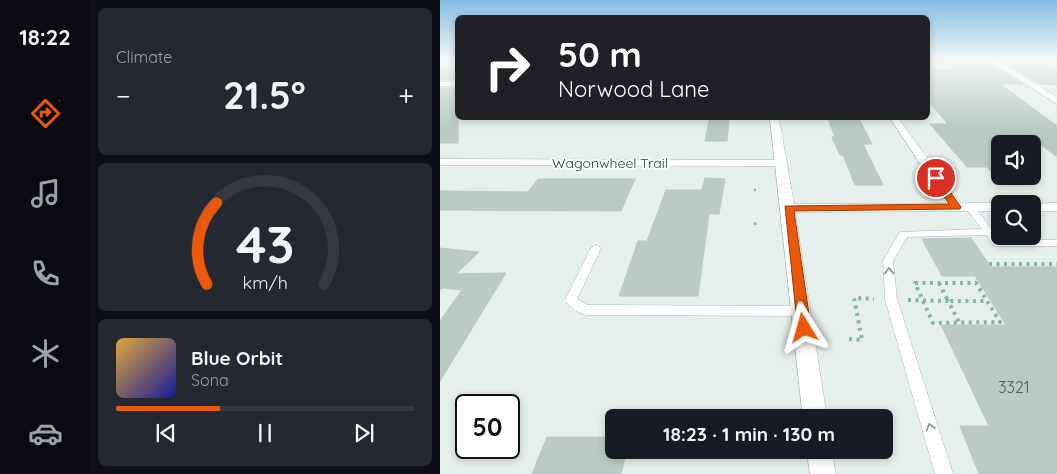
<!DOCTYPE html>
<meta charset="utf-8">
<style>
:root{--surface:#171b24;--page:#242831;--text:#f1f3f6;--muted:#9ea1a6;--line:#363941;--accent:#ea580c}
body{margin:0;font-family:Quicksand,sans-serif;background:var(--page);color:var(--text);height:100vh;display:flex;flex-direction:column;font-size:19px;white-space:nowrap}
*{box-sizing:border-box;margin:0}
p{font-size:16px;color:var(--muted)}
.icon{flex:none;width:28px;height:28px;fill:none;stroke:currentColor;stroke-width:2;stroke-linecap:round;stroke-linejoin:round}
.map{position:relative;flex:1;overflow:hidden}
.details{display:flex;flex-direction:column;gap:8px;padding:8px;background:#0d0f14;width:350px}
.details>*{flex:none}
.guide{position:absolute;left:15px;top:15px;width:475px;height:105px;border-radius:8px;box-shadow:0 2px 8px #0003;background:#202124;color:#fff;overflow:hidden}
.tools{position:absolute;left:551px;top:135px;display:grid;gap:10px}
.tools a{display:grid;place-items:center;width:50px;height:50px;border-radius:8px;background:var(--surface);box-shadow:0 2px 8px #0003;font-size:25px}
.speed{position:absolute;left:15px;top:394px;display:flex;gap:10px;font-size:25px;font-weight:700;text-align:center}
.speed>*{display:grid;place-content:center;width:65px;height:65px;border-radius:50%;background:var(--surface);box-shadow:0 2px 8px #0003;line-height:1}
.speed .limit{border:2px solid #111;border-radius:8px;background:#fff;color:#111}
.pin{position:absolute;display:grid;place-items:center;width:42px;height:42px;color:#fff;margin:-21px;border:2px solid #fff;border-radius:50%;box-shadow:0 1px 5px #0007}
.me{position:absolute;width:55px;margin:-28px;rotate:352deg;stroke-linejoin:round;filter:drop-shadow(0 0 4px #0008)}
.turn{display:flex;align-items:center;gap:18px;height:105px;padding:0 20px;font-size:22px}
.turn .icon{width:65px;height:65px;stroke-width:2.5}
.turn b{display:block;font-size:35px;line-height:42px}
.big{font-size:38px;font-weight:800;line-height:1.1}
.details .tile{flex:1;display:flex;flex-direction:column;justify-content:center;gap:8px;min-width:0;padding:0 18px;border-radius:8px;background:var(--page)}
.details .dial{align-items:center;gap:0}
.dial svg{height:130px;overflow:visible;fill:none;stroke:var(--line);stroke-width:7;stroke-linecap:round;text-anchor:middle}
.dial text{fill:var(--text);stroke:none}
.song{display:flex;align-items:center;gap:15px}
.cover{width:60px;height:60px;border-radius:8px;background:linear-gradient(135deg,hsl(40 70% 55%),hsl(240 70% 35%))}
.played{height:5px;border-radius:2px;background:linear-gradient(90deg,var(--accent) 35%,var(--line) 35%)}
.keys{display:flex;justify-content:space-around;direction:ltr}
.heat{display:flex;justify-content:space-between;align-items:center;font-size:28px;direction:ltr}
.trip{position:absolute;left:165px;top:409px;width:288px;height:50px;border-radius:8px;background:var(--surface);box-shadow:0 2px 8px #0003;font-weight:800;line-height:50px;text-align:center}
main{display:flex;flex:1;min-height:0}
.tab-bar{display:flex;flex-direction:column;width:90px;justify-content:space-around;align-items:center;background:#090b0e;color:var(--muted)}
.tab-bar .icon{width:35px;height:35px}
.tab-bar .selected{color:var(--accent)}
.tab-bar b{font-size:22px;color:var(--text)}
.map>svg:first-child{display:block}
.building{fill:#bbcac4;stroke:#b8c9c2}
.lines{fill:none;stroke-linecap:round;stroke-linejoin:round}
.lane-casing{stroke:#a8b8b2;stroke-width:1}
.street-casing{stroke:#a8b8b2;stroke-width:1}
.secondary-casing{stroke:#a4bbb3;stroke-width:1}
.path-far2{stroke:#86b3a5;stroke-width:2.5;stroke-dasharray:2.5 3;stroke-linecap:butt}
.path-far1{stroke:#86b3a5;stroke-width:4;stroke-dasharray:3 4.5;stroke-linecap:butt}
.path{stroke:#86b3a5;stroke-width:5;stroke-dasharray:4 5.5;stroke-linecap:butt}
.lane{fill:#fff;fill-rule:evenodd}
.street{fill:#fff;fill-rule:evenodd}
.secondary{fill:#fff;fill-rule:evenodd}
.oneway{stroke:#92a09c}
.route{fill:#ea580c;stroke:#983908}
.labels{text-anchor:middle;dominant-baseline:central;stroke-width:4;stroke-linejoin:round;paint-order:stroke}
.far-street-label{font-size:14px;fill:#24423a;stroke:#f7fbf9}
.near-number-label{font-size:16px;fill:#4a645c}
</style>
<main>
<nav class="tab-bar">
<b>18:22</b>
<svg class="icon selected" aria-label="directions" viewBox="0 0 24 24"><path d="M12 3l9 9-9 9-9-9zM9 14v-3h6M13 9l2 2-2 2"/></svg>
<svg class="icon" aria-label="music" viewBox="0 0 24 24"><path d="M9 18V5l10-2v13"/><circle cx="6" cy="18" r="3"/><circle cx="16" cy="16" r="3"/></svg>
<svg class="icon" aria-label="phone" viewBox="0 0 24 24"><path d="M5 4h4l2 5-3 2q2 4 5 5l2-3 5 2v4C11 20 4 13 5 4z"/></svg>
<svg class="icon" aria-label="climate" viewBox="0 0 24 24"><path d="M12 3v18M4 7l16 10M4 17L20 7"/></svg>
<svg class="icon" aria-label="car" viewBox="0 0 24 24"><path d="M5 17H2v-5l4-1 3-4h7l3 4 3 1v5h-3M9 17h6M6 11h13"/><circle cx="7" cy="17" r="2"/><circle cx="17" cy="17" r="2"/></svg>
</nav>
<section class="details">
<div class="tile"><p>Climate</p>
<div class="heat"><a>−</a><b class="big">21.5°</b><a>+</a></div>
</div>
<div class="tile dial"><svg viewBox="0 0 100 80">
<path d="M14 69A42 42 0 1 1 86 69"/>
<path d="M14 69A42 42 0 0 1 20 19" stroke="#ea580c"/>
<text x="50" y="56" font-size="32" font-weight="700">43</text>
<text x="50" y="72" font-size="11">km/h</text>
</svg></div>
<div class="tile">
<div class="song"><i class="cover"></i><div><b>Blue Orbit</b><p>Sona</p></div></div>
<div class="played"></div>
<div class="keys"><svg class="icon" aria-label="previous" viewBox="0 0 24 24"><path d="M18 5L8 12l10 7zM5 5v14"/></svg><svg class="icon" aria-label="pause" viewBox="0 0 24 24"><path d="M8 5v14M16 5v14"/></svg><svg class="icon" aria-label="next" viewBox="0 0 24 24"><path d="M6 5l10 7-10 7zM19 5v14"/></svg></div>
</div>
</section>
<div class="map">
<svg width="617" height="474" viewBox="0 0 617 474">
<rect width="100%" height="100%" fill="#e6efeb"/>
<g class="building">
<polygon points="509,64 552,65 583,84 560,84 617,126 617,157 603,146 592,146 592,144 549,146 560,156 560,176 580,176 586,182 560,182 547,167 527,167 490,124 508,124 488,101 488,70 515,69"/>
<polygon points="568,65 608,65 617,70 617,85 600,84"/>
<rect x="0" y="67" width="18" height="13"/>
<rect x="0" y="88" width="18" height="55"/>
<polygon points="388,119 419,119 432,144 423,144 443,185 415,185 403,155 400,155 392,137 395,137"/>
<polygon points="269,120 289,120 287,141 265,141"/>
<polygon points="265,178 285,179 279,214 269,214 258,296 179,296 198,241 207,241 226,190 262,190"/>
<polygon points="98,179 195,179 181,211 0,210 0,191 88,192"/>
<polygon points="531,238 551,267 617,267 617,474 539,474 520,426 549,426 501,325 566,325 535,276 502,276 482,239"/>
<polygon points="0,248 39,252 16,274 66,273 0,381 0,321 22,290 3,288 0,290"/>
<polygon points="107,437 174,437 174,450 187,450 181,474 92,474"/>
</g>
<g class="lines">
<g class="lane-casing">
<g id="lane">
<polygon points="530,204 533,205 560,240 617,240 617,246 557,246 553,245 546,235 467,237 453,261 457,299 513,474 495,474 445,299 443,261 460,232 542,229 525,207"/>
<path d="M156 245 161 248 137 299 147 305 361 306 365 308 367 311 365 314 361 316 146 315C137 312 130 308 125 300L151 248Z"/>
</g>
</g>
<g class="street-casing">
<g id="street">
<polygon points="547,59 555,59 617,97 617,104"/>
<rect x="0" y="82" width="18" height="4"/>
<polygon points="450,118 458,118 523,207 521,210 511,210"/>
<polygon points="0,159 340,160 346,163 340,166 0,165"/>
</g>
</g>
<g class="secondary-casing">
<g id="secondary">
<polygon points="330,118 339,118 354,204 560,203 563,204 560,204 560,211 355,212 387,418 363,418"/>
<polygon points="617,203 617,211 592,211 592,204 589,204"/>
<polygon points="367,450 391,450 396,474 370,474"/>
</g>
</g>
<g class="path-far2">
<polyline points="314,190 316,190"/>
<polyline points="314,224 317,223"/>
</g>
<g class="path-far1">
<polyline points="549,264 617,264"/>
<polygon points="475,283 536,283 560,322 493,323"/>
<polyline points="499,283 508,301 546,301"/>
<polyline points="468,300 508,301 519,322"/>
<polyline points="409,339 422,340 414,298 434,299"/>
</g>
<polyline class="path" points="444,427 450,427"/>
<use href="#lane" class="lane"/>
<use href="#street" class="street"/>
<use href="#secondary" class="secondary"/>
</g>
<defs><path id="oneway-chevron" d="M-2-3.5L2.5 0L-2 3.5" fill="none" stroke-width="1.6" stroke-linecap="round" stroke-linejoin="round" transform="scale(1.25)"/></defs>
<g class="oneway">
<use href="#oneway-chevron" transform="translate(449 271) rotate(-93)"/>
<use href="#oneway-chevron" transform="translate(490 427) rotate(-107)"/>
</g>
<linearGradient id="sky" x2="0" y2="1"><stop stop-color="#84bce0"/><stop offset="0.47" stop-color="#f4f8f6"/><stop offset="1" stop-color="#f4f8f6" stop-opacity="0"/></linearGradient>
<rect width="617" height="126" fill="url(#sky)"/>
<polygon class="route" points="493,176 499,176 521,207 520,209 354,211 371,328 369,332 358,332 345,206 509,204 491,178"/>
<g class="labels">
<g class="far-street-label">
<text x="170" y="163">Wagonwheel Trail</text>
</g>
<g class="near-number-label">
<text x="574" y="387">3321</text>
</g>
</g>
</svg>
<div class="tools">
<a><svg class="icon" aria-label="sound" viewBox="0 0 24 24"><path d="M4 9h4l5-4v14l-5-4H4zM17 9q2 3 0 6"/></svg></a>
<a><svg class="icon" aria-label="search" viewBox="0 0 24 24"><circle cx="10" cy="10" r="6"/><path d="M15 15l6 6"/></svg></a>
</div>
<div class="speed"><div class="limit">50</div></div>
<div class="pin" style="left:496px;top:178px;background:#d93025"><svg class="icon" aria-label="arrive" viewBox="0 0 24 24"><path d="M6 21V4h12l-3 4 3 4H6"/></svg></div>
<svg class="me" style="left:364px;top:328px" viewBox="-20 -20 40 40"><path d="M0-17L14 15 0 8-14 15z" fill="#ea580c" stroke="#fff" stroke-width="4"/></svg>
<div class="trip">18:23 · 1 min · 130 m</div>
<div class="guide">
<div class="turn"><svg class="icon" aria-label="right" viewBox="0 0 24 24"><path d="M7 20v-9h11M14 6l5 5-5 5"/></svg><div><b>50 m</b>Norwood Lane</div></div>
</div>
</div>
</main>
